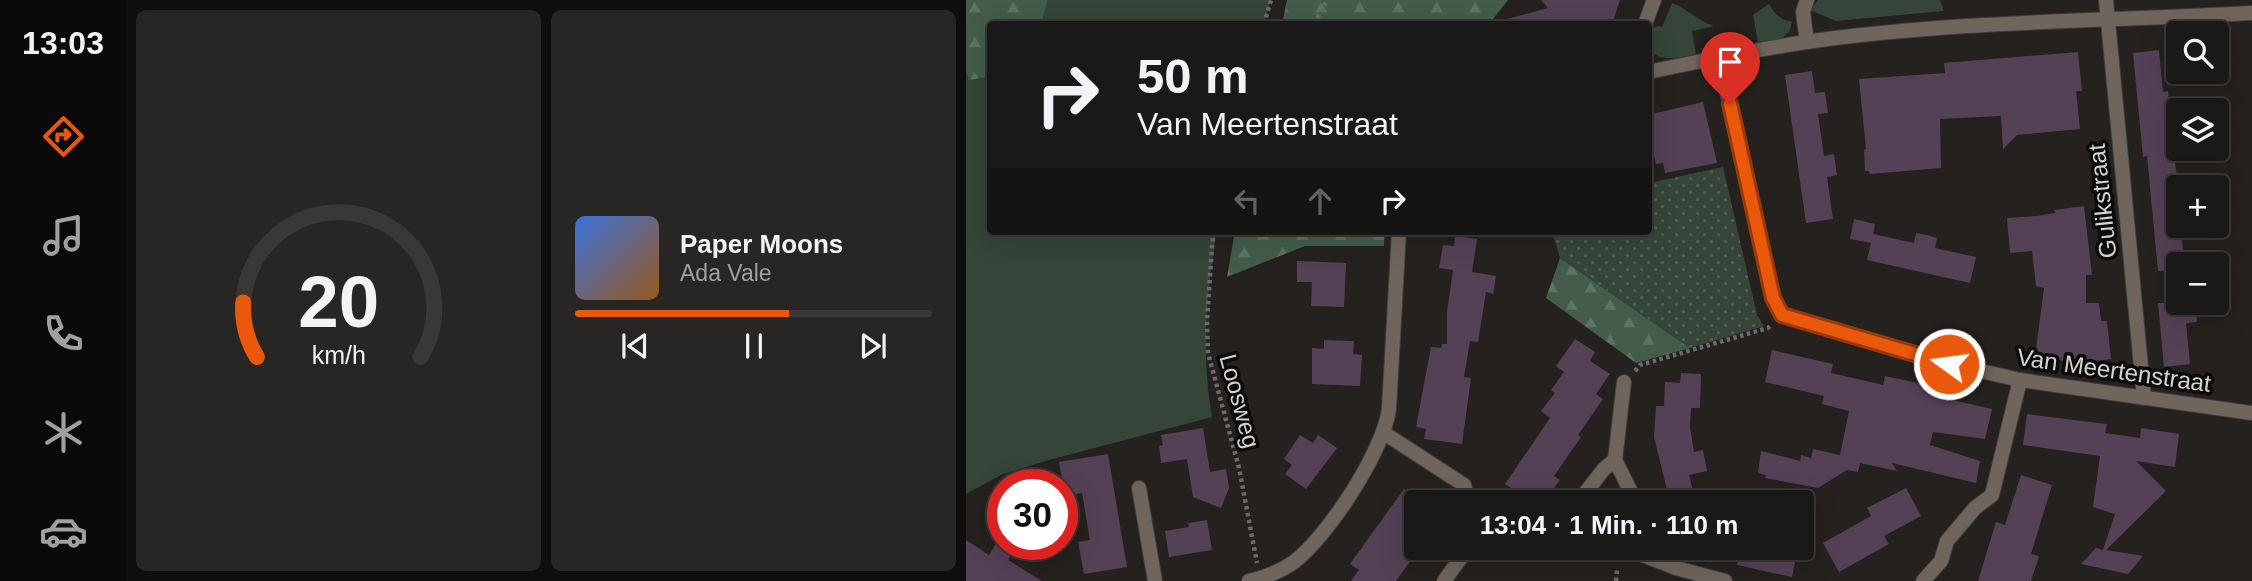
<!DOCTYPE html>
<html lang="de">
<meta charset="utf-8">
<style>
:root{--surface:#1b1917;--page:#282624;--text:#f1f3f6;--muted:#a0a0a1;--line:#393836;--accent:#ea580c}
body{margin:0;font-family:Arial,sans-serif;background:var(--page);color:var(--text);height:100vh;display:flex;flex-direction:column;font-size:26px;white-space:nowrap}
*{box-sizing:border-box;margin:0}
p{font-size:23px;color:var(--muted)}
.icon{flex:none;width:38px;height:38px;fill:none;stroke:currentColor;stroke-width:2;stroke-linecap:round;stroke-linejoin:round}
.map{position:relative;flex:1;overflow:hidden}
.panel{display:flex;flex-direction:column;gap:10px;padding:10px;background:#0f0e0d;width:840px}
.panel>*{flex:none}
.guide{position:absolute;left:21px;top:21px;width:665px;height:214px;border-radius:7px;box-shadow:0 7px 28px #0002,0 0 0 2px var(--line);background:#1b1917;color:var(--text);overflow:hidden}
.controls{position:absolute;left:1200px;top:21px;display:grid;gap:14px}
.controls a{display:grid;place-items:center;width:63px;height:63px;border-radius:7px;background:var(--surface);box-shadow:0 7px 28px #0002,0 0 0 2px var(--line);font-size:35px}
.speed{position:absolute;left:21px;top:469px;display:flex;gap:14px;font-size:35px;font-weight:700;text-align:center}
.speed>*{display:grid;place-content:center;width:91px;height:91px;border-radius:50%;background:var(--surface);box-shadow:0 7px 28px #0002,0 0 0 2px var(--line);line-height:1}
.speed .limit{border:10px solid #d22;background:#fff;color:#111}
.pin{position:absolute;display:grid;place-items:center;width:60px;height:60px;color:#fff;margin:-72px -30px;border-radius:50% 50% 50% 0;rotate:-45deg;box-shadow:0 0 7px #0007}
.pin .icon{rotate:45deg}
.me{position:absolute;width:77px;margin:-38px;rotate:284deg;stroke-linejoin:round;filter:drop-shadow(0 0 5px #0008)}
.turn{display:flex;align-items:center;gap:24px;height:147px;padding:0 35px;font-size:32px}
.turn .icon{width:91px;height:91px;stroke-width:2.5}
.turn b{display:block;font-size:49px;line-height:60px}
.lanes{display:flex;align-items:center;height:66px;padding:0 35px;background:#0003;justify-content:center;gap:35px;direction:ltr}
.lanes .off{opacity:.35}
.panel .widget{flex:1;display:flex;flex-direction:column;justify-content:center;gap:10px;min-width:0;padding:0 24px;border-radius:10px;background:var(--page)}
.panel .dial{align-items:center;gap:0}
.dial svg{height:182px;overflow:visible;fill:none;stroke:var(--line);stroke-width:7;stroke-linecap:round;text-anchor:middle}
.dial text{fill:var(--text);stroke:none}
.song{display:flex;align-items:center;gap:21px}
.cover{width:84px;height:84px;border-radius:10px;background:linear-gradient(135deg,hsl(220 70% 55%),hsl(30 70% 35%))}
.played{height:7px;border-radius:4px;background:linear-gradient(90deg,var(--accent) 60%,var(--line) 60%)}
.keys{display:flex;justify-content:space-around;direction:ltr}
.panel .tiles{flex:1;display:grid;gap:10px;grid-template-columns:repeat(2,1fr)}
.trip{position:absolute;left:438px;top:490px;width:410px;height:70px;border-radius:7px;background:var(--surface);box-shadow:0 7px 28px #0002,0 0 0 2px var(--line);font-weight:700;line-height:70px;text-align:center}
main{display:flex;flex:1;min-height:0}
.tabs{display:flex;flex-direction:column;width:126px;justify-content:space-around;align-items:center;background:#0b0a09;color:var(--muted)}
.tabs .icon{width:49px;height:49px}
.tabs .active{color:var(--accent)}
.tabs b{font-size:32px;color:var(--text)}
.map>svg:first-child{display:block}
.grass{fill:#354539}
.forest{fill:url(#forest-firs)}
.park{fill:url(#park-dots)}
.building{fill:#554156}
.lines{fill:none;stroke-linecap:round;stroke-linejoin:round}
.street-casing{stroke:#403d3c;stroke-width:16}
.path{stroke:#6c6968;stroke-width:4.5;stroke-dasharray:3.5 3.5;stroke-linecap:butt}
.street{stroke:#70655c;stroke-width:14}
.route-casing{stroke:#983908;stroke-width:18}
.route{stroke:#ea580c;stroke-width:12}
.labels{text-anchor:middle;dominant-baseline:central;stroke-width:7;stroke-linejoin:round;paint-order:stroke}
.street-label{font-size:24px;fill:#d5d3d2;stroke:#0c0b0a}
</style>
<main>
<nav class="tabs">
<b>13:03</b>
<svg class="icon active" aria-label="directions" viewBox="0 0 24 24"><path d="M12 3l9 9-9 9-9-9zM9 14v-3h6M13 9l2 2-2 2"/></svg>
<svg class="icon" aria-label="music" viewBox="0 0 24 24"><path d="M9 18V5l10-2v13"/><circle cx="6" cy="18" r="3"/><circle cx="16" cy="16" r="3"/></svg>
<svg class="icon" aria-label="phone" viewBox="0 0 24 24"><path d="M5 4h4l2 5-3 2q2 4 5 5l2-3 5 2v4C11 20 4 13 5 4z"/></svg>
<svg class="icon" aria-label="climate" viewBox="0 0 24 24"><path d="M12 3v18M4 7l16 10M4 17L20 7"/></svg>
<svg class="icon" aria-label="car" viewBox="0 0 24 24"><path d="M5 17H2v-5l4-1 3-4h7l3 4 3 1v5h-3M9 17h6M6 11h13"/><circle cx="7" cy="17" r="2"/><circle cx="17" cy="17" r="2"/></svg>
</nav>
<section class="panel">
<div class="tiles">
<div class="widget dial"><svg viewBox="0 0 100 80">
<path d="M14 69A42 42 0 1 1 86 69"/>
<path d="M14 69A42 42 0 0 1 8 45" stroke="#ea580c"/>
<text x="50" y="56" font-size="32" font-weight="700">20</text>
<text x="50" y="72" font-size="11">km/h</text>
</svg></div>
<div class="widget">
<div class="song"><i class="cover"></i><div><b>Paper Moons</b><p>Ada Vale</p></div></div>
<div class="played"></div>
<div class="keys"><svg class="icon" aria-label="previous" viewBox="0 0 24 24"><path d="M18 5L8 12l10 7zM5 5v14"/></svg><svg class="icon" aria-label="pause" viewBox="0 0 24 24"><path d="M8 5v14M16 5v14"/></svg><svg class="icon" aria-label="next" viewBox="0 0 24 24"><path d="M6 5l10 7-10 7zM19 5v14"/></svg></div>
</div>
</div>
</section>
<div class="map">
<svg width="1286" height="581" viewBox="0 0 1286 581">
<defs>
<pattern id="forest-firs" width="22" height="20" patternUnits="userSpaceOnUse" patternTransform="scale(1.75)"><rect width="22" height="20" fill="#435d4a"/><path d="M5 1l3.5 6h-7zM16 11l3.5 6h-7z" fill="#5d7363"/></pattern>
<pattern id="park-dots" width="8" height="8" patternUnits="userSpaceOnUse" patternTransform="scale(1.75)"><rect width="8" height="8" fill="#354539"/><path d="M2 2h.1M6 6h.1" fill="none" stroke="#515f55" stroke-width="1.8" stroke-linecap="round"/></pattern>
</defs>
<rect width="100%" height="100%" fill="#24211f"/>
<g class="grass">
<polygon points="82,0 305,0 298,24 75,24"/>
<polygon points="852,0 974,0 978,11 870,21 844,10"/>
<path d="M706 3C721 8 731 21 748 26L726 31 730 54C707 59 678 66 684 30L692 26 696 27Z"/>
<path d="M803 4C809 14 814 21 826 21L824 31 816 38 792 42 787 15Z"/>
<path d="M0 72 4 80 24 77V231H251C240 296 235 352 246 417L83 460 37 474 0 494Z"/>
</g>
<g class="forest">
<polygon points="0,0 82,0 75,24 24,24 24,77 3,80 0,72"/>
<polygon points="321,0 542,0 523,24 316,24"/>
<polygon points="269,231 419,231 418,246 339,246 261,277"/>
<polygon points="594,258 724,348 670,363 580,298"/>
</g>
<polygon class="park" points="757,167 791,315 798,326 724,348 594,258 586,231 682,231 683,183"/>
<g class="building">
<polygon points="575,0 654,0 646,24 542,24 541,19 582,8"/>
<polygon points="1193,50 1197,92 1202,91 1204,112 1200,112 1201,133 1204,154 1208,154 1213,194 1213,226 1215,226 1218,261 1213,264 1213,270 1192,271 1181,156 1177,157 1167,53"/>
<polygon points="1112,52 1116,91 1110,91 1114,129 1051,135 1037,149 1035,116 974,119 975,168 904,174 903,171 899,171 898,150 900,149 893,79 979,73 978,63"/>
<polygon points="846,71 849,93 859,92 862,113 852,114 858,156 868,154 871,175 861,177 867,219 840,223 819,75"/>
<polygon points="737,102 751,163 699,173 697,163 690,164 687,150 682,151 682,115"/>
<polygon points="1118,206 1126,275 1120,275 1120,303 1133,303 1135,321 1141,321 1145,359 1115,363 1069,357 1078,288 1070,286 1066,251 1044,253 1041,218 1071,216 1089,213 1088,210"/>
<polygon points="888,219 909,224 907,234 948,243 950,233 961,235 971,238 969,248 1010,257 1004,283 901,260 905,243 884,239"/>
<polygon points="489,236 511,239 506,272 530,276 527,294 520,292 512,342 504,341 498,377 505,378 496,444 458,439 460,429 450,427 465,347 475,348 476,344 481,344 481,312 487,270 473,268 477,245 488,246"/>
<polygon points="331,261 380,263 378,307 345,306 346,282 331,282"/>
<polygon points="1192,303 1229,303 1231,322 1220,323 1224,364 1198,367"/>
<polygon points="609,339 629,352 624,361 644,374 630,394 637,399 612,435 615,437 588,476 594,480 578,502 565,502 539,484 584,418 575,411 589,393 585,390 598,372 590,366"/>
<polygon points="358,340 388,341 387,354 396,355 394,386 346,384 346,348 358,349"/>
<polygon points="806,350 867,364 865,373 900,381 917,385 919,376 975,388 973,397 1026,409 1019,439 967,432 964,445 1014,461 1010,483 926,463 931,471 894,463 892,472 881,470 852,488 799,478 800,475 792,473 795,451 834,461 835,455 845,458 847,449 874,455 883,411 856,404 858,396 799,382"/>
<polygon points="715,373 735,374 734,408 725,408 724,427 728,452 737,450 741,471 723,475 730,502 704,502 688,437 690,406 698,406 699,382 714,383"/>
<polygon points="1061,414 1141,424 1139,433 1174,438 1175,428 1213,434 1209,467 1170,461 1200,491 1140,550 1177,556 1162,574 1115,564 1130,548 1137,550 1149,514 1127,507 1134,456 1057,445"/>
<polygon points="237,428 244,472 260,469 263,488 255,508 227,497 221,459 195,463 193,446 197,445 195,435"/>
<polygon points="334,435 347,443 352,435 371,448 340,489 319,474 326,465 318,459"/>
<polygon points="142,454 161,567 118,574 112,542 124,540 116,493 99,496 93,462"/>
<polygon points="1055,475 1086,485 1065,554 1073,556 1065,581 1012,581 1030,522 1039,525"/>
<polygon points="940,488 955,516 918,536 923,544 873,572 857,543 905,516 901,508"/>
<polygon points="438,489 450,497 450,553 430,581 385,581 393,570 384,564"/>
<polygon points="241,520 246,550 203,557 199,531 223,527 222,523"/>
<polygon points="0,540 23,555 30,544 52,544 42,560 76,581 0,581"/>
<polygon points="774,548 832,548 826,577 771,565"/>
</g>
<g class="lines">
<g class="street-casing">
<g id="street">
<polyline points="841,0 837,12 841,42"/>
<polyline points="1140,0 1178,398"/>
<polyline points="679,24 688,0"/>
<polyline points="752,57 770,127 807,298 816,315 959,358 1054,380 1286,413"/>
<path d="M682 72C735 61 787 50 840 42 987 21 1138 21 1286 13"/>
<polyline points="658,382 649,460 667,496 668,502"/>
<polyline points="418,433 498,485 504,502"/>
<polyline points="173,488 189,581"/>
<polyline points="612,502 638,469 649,460"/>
<polyline points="614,548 636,553 669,552 710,568 759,581"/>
<path d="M283 581C300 577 314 572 328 562 362 536 417 452 423 409L433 231"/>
<polyline points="478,581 502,548"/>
<polyline points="957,581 975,561 981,541 1009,508 1026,495 1054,380"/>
</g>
</g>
<g class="path">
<polyline points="298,24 305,0"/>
<polyline points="348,24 361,0"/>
<polyline points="247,231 241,321 242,353 273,468 291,563"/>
<polyline points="669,371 674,365 802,328 805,325"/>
<polyline points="650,581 651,570"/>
</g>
<use href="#street" class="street"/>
</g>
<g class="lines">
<g class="route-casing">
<polyline id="route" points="764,104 807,298 816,315 983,364"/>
</g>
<use href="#route" class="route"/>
</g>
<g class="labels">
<g class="street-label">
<text transform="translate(1136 201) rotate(-96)">Gulikstraat</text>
<text transform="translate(1148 370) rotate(8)">Van Meertenstraat</text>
<text transform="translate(274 401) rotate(75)">Loosweg</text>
</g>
</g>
</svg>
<div class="controls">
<a><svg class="icon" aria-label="search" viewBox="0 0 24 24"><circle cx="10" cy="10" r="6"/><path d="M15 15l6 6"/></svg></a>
<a><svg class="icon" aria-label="layers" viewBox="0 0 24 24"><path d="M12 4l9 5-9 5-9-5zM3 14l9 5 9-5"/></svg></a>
<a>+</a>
<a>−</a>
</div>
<div class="speed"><div class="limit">30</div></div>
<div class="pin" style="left:764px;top:104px;background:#d93025"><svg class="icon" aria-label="arrive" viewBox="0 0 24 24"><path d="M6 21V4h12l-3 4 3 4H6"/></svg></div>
<svg class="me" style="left:983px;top:364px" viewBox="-20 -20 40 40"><circle r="17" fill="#ea580c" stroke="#fff" stroke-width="3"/><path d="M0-11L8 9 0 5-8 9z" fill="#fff"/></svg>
<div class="trip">13:04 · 1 Min. · 110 m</div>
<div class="guide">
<div class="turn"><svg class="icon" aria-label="right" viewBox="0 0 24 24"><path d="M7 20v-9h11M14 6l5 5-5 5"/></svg><div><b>50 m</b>Van Meertenstraat</div></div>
<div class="lanes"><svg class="icon off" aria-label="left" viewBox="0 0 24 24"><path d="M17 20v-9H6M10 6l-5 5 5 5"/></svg><svg class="icon off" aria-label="ahead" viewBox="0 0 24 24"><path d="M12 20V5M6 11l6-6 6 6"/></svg><svg class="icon" aria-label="right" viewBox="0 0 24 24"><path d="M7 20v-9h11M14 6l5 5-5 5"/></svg></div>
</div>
</div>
</main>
